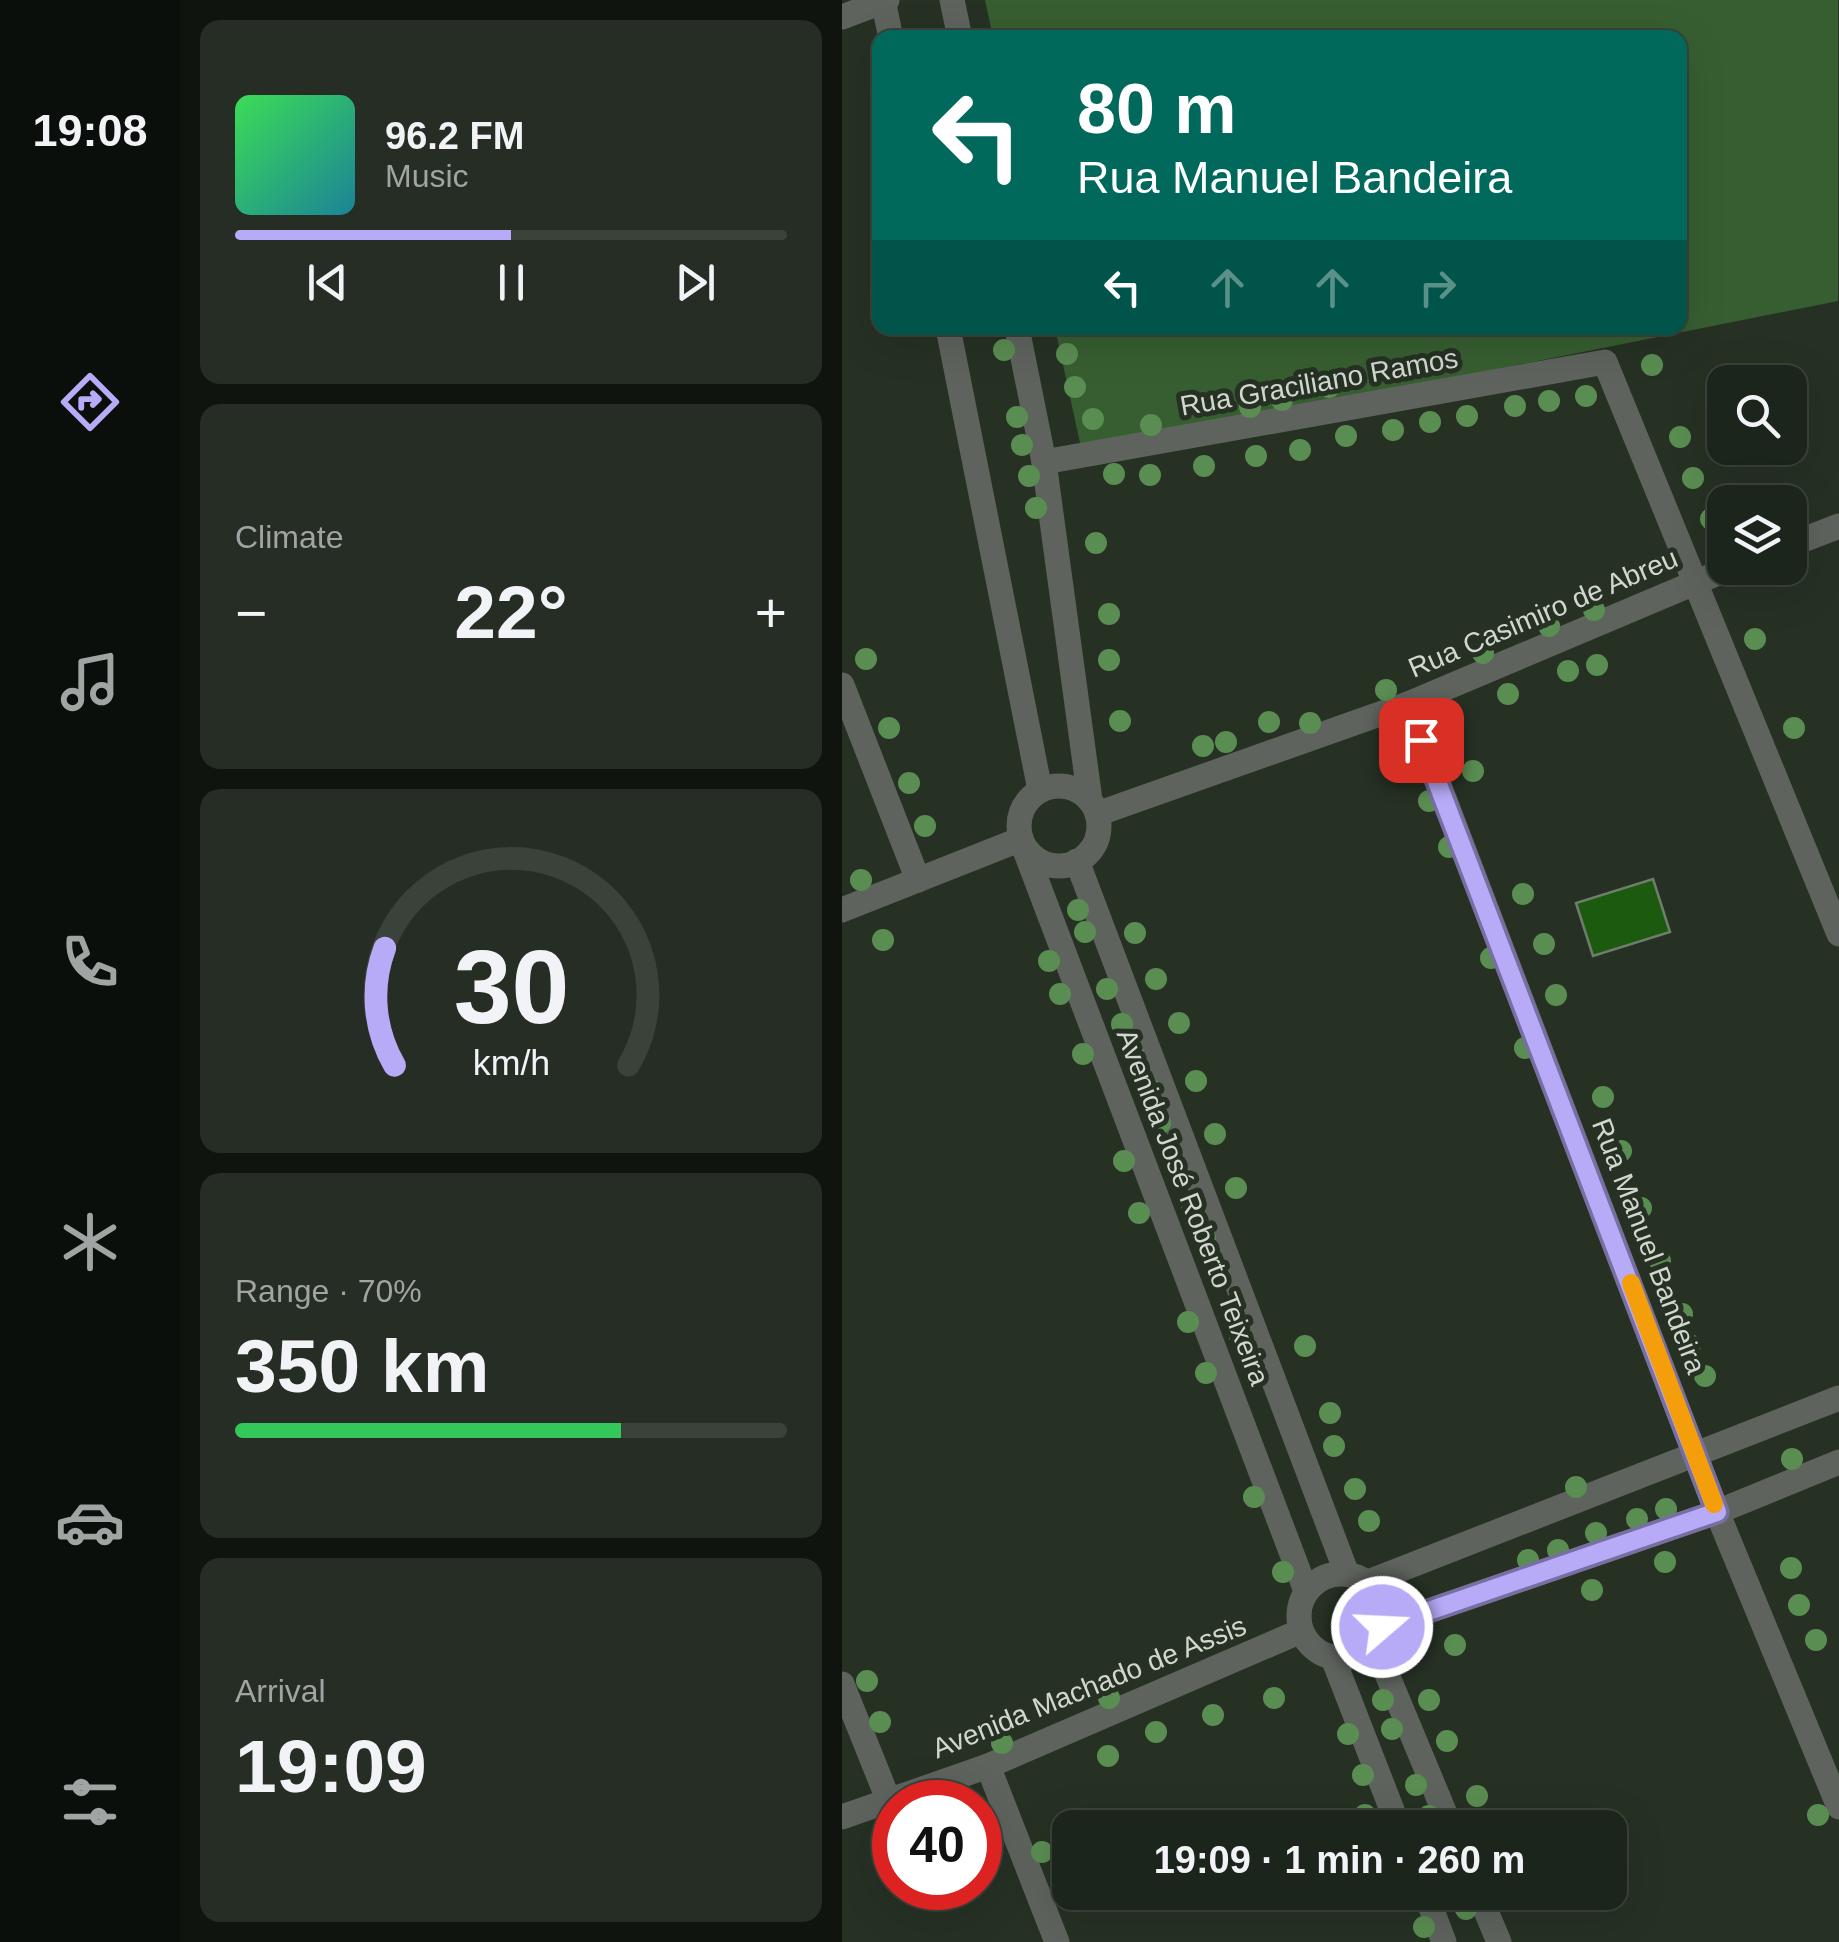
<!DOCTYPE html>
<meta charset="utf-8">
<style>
:root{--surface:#1c251b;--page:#252d24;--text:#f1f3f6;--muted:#a0a5a3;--line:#3a423a;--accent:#b7abf8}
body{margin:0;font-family:Arial,sans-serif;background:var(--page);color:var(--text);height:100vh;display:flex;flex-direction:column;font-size:38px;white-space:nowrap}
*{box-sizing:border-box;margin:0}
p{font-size:32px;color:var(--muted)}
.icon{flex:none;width:55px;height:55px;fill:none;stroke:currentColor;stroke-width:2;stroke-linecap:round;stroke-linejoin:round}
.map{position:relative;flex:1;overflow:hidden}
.details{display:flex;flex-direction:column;gap:20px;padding:20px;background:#0f140f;width:662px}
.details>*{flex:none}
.banner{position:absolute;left:30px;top:30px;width:815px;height:305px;border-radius:20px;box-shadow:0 10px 40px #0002,0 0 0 2px var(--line);background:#00695c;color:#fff;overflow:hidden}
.controls{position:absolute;left:865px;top:365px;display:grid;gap:20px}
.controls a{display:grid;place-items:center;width:100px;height:100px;border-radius:20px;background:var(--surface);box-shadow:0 10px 40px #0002,0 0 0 2px var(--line);font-size:50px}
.speed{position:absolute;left:30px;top:1780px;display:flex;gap:20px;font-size:50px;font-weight:700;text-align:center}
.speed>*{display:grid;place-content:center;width:130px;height:130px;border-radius:50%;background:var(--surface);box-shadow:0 10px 40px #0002,0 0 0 2px var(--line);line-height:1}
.speed .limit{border:15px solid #d22;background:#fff;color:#111}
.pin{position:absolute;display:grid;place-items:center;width:85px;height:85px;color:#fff;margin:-42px;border-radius:20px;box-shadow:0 5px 15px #0006}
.me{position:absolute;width:110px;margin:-55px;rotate:71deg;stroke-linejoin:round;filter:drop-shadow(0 0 8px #0008)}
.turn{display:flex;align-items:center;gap:35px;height:210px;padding:0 40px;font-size:45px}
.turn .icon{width:130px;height:130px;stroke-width:2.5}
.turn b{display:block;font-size:70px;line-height:85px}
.lanes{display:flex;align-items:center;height:95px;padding:0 40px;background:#0003;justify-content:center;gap:50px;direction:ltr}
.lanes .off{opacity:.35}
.big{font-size:75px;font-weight:700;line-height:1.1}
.details .widget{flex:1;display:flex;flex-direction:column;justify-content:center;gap:15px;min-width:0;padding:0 35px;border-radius:20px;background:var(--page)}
.details .dial{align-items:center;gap:0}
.dial svg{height:260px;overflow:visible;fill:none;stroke:var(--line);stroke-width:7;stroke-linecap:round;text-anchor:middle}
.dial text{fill:var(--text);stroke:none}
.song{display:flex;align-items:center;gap:30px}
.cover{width:120px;height:120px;border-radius:15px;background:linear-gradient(135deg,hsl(130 70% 55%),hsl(190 70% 35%))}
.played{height:10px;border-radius:5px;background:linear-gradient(90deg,var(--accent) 50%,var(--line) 50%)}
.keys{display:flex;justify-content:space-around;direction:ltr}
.heat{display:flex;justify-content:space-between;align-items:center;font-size:55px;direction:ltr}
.charge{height:15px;border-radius:8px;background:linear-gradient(90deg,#34c759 70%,var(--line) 0)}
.trip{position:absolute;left:210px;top:1810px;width:575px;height:100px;border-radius:20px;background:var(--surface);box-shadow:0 10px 40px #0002,0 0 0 2px var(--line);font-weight:700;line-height:100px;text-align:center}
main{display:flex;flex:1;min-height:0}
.tab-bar{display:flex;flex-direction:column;width:180px;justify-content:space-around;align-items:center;background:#0b0f0b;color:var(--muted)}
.tab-bar .icon{width:70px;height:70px}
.tab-bar .current{color:var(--accent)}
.tab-bar b{font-size:45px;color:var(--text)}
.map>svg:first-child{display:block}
.green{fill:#375e31}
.building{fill:#1b5a0f;stroke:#6f7d6d;stroke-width:2.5}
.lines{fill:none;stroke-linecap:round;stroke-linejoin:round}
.minor{stroke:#5e645d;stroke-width:25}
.tree{fill:#5a8d52}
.route-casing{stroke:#776fa1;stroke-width:25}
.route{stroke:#b7abf8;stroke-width:18}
.slow{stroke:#f59e0b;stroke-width:18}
.labels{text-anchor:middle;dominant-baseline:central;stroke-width:10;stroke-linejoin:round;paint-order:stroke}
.street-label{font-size:28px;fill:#d0d7cf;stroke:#263124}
</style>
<main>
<nav class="tab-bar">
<b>19:08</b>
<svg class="icon current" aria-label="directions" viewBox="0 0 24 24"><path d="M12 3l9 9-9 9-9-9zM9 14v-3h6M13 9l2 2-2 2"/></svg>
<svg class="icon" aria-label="music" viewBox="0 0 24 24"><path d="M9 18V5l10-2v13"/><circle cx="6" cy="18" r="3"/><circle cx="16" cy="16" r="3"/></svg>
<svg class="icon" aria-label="phone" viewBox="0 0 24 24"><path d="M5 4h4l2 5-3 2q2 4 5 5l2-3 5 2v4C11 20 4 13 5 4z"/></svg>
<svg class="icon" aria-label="climate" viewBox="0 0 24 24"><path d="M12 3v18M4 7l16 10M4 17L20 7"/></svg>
<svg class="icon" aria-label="car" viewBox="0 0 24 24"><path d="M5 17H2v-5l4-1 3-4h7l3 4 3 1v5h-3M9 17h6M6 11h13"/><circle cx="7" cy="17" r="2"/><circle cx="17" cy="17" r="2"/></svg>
<svg class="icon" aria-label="filters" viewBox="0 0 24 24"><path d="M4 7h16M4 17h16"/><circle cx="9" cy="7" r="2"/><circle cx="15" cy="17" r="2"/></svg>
</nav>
<section class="details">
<div class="widget">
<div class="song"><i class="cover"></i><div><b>96.2 FM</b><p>Music</p></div></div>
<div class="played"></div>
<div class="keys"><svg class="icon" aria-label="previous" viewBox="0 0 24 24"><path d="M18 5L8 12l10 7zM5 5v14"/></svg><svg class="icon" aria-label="pause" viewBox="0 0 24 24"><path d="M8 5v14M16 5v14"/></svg><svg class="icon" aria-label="next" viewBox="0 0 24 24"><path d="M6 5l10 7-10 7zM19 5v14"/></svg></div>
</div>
<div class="widget"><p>Climate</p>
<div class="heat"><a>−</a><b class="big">22°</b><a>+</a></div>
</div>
<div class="widget dial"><svg viewBox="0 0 100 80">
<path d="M14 69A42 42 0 1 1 86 69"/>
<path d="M14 69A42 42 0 0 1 11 33" stroke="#b7abf8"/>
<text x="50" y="56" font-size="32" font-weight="700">30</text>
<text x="50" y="72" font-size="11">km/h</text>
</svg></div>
<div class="widget"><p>Range · 70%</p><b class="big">350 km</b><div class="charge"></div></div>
<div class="widget"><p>Arrival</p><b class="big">19:09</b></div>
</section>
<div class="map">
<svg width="997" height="1942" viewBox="0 0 997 1942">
<rect width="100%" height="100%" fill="#263124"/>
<polygon class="green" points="143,0 996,0 996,301 240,452 213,328 838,328 838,38 151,37"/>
<polygon class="building" points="811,879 828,932 751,956 734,903"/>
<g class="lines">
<g class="minor">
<polyline points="41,0 49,38"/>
<polyline points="110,0 118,38"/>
<polyline points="0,17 45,0"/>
<polyline points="106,328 198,790"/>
<polyline points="175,328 202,462 248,800"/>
<polyline points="202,462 763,362 997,934"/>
<polyline points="948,545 997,526"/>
<polyline points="0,685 76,880"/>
<polyline points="566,704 875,1512 997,1807"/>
<circle cx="217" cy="826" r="40"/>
<polyline points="255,814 566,704 888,568"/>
<polyline points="181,845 464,1591"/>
<polyline points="235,861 505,1574"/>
<polyline points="0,910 179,839"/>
<circle cx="499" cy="1616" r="42"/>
<polyline points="524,1583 997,1398"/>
<polyline points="540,1627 875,1512 997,1462"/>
<polyline points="532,1643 609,1828"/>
<polyline points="491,1658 557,1828"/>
<polyline points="0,1684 46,1799"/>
<polyline points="146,1766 215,1942"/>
<polyline points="0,1817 146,1766 459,1631"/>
<polyline points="583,1892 602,1942"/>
<polyline points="636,1892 657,1942"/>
</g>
</g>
<g class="tree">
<circle cx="162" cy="350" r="11"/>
<circle cx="225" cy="354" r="11"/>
<circle cx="810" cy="365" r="11"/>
<circle cx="233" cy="387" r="11"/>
<circle cx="487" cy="387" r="11"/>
<circle cx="744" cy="396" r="11"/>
<circle cx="440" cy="400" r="11"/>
<circle cx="707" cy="401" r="11"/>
<circle cx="673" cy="406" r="11"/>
<circle cx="408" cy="407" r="11"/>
<circle cx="625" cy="416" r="11"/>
<circle cx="175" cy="417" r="11"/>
<circle cx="251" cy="419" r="11"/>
<circle cx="588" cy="422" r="11"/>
<circle cx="309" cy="425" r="11"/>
<circle cx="551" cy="430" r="11"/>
<circle cx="504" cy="436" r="11"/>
<circle cx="838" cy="437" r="11"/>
<circle cx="180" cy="445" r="11"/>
<circle cx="458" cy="450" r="11"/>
<circle cx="414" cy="456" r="11"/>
<circle cx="362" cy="466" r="11"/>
<circle cx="272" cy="474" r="11"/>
<circle cx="308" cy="475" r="11"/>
<circle cx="187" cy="476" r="11"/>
<circle cx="851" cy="478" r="11"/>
<circle cx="194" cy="508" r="11"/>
<circle cx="869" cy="519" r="11"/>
<circle cx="254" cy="543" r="11"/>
<circle cx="752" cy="610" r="11"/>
<circle cx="267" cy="614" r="11"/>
<circle cx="707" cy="626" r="11"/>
<circle cx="913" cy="639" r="11"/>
<circle cx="641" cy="653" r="11"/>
<circle cx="24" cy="659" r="11"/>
<circle cx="267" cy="660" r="11"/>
<circle cx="755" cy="665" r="11"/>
<circle cx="726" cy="671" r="11"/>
<circle cx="544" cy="690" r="11"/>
<circle cx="666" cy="694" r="11"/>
<circle cx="278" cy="721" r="11"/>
<circle cx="427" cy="722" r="11"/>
<circle cx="468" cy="723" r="11"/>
<circle cx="47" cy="728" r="11"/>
<circle cx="952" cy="728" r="11"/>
<circle cx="384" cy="742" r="11"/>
<circle cx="361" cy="746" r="11"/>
<circle cx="631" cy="771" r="11"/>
<circle cx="67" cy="783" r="11"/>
<circle cx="587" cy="801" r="11"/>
<circle cx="83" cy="826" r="11"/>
<circle cx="607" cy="847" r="11"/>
<circle cx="19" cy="880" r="11"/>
<circle cx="681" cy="894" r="11"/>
<circle cx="236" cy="910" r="11"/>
<circle cx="243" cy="932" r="11"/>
<circle cx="293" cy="933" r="11"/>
<circle cx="41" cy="940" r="11"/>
<circle cx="702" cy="944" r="11"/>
<circle cx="649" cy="958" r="11"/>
<circle cx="207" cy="961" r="11"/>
<circle cx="314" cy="979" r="11"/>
<circle cx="265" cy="989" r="11"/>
<circle cx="218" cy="994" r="11"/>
<circle cx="714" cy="995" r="11"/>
<circle cx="337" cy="1023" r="11"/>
<circle cx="280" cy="1024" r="11"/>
<circle cx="683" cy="1048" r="11"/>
<circle cx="291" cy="1053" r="11"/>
<circle cx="241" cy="1054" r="11"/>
<circle cx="354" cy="1081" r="11"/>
<circle cx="306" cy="1087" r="11"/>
<circle cx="761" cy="1097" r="11"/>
<circle cx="318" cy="1123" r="11"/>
<circle cx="373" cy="1134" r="11"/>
<circle cx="779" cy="1151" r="11"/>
<circle cx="282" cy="1161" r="11"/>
<circle cx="339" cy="1177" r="11"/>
<circle cx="394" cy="1188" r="11"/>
<circle cx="799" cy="1208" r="11"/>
<circle cx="350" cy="1210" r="11"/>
<circle cx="297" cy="1213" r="11"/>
<circle cx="363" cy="1238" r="11"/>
<circle cx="818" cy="1261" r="11"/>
<circle cx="840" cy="1314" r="11"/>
<circle cx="346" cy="1322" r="11"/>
<circle cx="398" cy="1337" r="11"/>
<circle cx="848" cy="1345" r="11"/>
<circle cx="463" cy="1346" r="11"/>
<circle cx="364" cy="1373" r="11"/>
<circle cx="863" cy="1376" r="11"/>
<circle cx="488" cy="1413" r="11"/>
<circle cx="492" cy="1446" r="11"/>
<circle cx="950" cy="1459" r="11"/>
<circle cx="734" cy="1487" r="11"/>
<circle cx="513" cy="1489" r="11"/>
<circle cx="412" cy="1497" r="11"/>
<circle cx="824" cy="1509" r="11"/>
<circle cx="795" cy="1519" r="11"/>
<circle cx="527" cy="1521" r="11"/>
<circle cx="754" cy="1533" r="11"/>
<circle cx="716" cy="1550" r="11"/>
<circle cx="686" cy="1560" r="11"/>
<circle cx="823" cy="1562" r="11"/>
<circle cx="949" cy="1568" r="11"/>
<circle cx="441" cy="1572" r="11"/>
<circle cx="750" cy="1590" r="11"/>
<circle cx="957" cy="1605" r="11"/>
<circle cx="974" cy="1640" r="11"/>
<circle cx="613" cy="1645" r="11"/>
<circle cx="25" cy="1681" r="11"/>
<circle cx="267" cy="1698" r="11"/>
<circle cx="432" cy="1698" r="11"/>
<circle cx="541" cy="1700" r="11"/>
<circle cx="587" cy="1700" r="11"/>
<circle cx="371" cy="1715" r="11"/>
<circle cx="38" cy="1722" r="11"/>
<circle cx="550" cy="1729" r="11"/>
<circle cx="314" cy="1732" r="11"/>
<circle cx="506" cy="1734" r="11"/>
<circle cx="605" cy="1741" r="11"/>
<circle cx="160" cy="1743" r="11"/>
<circle cx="266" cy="1756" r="11"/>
<circle cx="521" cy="1775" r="11"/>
<circle cx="574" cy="1785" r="11"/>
<circle cx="635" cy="1796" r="11"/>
<circle cx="523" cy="1815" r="11"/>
<circle cx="976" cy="1815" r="11"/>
<circle cx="587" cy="1816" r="11"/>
<circle cx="200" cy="1852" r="11"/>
<circle cx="624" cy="1909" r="11"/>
<circle cx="582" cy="1927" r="11"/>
</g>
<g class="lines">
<g class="route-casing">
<polyline id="route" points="540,1627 875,1512 579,740"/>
</g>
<use href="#route" class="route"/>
<polyline class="slow" points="789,1283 872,1504"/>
</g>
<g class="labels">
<g class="street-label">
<text transform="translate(477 382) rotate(-10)">Rua Graciliano Ramos</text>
<text transform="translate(701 613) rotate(-23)">Rua Casimiro de Abreu</text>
<text transform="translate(351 1207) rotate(69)">Avenida José Roberto Teixeira</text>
<text transform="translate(807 1246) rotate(69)">Rua Manuel Bandeira</text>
<text transform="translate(247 1687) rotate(-22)">Avenida Machado de Assis</text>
</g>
</g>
</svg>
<div class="controls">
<a><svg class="icon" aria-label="search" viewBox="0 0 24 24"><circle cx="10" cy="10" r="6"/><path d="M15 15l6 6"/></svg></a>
<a><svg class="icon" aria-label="layers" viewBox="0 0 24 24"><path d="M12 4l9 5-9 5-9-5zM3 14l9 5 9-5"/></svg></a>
</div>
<div class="speed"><div class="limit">40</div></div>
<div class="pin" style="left:579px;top:740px;background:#d93025"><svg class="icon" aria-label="arrive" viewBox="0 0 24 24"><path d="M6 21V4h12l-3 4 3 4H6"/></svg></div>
<svg class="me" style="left:540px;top:1627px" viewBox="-20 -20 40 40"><circle r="17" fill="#b7abf8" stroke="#fff" stroke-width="3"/><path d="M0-11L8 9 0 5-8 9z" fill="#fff"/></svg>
<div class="trip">19:09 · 1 min · 260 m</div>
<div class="banner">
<div class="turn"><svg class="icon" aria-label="left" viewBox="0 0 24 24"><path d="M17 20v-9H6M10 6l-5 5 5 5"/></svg><div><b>80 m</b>Rua Manuel Bandeira</div></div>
<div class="lanes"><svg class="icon" aria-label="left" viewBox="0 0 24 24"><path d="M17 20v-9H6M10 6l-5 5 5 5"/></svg><svg class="icon off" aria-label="ahead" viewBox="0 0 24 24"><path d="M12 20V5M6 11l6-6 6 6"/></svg><svg class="icon off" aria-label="ahead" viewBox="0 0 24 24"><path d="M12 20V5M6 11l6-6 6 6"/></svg><svg class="icon off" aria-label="right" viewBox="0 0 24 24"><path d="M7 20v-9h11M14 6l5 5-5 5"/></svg></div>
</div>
</div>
</main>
